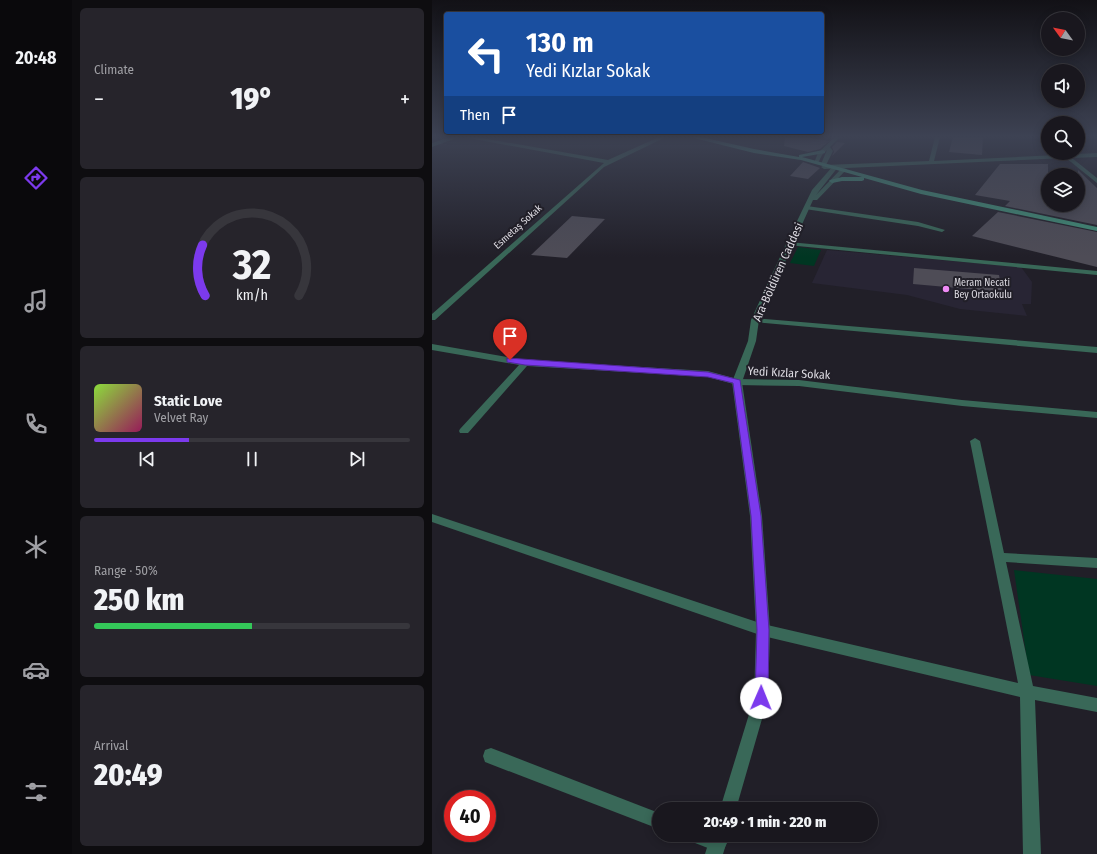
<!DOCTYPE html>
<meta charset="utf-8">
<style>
:root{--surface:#19171e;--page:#26242b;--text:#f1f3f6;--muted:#9f9fa4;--line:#37363c;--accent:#7c3aed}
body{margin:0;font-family:"Fira Sans Condensed",sans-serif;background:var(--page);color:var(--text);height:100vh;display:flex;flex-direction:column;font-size:15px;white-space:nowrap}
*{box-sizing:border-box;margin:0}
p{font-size:13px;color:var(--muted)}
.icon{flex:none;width:22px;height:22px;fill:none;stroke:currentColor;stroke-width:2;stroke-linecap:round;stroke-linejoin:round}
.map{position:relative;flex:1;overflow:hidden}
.drawer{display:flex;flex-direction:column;gap:8px;padding:8px;background:#0e0d10;width:360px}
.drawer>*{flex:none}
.top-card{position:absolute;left:12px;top:12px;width:380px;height:122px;border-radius:4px;box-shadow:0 2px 10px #0003,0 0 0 1px var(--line);background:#1a4fa0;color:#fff;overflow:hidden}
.needle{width:26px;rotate:303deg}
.buttons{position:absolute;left:609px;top:12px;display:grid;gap:8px}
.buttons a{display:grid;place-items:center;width:44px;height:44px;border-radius:50%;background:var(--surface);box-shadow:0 2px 10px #0003,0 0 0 1px var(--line);font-size:20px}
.speed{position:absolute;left:12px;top:790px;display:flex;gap:8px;font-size:20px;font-weight:700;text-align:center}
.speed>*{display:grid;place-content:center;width:52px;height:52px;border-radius:50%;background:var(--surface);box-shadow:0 2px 10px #0003,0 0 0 1px var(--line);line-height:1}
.speed .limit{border:6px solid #d22;background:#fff;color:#111}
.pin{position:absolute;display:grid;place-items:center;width:34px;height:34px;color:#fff;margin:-41px -17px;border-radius:50% 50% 50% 0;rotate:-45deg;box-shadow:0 0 4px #0007}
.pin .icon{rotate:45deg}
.me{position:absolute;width:44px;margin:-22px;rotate:1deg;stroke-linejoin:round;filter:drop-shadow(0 0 3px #0008)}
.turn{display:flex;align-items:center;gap:14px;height:84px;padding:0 16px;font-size:18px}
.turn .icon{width:52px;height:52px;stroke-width:2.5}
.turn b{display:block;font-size:28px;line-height:34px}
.then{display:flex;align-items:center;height:38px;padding:0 16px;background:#0003;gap:8px;font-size:15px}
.big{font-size:30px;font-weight:800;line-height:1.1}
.drawer .card{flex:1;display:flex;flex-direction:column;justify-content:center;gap:6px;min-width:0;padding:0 14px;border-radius:6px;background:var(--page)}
.drawer .dial{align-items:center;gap:0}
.dial svg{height:104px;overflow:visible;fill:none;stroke:var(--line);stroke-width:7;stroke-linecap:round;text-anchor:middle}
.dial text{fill:var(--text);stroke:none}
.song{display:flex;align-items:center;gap:12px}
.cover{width:48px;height:48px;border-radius:6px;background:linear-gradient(135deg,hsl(90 70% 55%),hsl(330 70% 35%))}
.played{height:4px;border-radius:2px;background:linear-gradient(90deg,var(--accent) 30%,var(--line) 30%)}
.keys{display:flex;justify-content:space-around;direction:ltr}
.heat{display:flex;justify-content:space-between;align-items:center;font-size:22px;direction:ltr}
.charge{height:6px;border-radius:3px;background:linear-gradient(90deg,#34c759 50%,var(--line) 0)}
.trip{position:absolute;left:220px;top:802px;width:226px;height:40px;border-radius:20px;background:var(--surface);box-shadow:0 2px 10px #0003,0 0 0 1px var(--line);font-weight:800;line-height:40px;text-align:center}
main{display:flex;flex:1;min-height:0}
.menu{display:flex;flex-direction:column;width:72px;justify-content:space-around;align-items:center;background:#0a090c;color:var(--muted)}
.menu .icon{width:28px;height:28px}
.menu .active{color:var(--accent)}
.menu b{font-size:18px;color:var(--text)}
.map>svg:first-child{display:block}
.built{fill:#282534}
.green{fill:#003622}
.building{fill:#4e4c56}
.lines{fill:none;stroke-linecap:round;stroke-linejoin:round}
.minor{fill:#396858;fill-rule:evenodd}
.tertiary{fill:#396858;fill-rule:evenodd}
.secondary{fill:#419078;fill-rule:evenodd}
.route{fill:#7c3aed;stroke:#51269a}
.poi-dot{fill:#ef8bf6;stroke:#211f28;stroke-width:1.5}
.labels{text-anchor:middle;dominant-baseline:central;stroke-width:4;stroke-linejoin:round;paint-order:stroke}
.far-street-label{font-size:10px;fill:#dddbe2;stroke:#211f28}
.far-poi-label{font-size:10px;fill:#dddbe2;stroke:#211f28;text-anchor:start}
.street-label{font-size:12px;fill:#dddbe2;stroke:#211f28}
</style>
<main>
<nav class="menu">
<b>20:48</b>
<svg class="icon active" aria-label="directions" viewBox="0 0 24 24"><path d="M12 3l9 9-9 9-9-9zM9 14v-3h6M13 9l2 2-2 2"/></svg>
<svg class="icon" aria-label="music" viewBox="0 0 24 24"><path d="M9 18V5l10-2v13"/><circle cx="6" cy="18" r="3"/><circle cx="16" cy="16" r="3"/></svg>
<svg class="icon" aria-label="phone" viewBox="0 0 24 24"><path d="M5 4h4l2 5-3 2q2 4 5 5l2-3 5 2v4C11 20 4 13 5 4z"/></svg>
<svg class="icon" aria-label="climate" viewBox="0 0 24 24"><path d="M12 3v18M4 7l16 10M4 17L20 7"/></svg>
<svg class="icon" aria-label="car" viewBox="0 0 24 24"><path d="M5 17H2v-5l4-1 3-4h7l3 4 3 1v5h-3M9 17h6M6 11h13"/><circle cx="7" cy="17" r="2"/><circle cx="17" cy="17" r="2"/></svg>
<svg class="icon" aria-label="filters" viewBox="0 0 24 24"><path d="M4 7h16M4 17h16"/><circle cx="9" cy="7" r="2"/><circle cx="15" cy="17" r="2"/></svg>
</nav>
<section class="drawer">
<div class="card"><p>Climate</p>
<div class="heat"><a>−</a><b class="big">19°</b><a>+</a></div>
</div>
<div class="card dial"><svg viewBox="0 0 100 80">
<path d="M14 69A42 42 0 1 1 86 69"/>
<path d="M14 69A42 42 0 0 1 12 30" stroke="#7c3aed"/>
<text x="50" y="56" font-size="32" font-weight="700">32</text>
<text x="50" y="72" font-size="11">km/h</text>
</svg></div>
<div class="card">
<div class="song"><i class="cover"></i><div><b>Static Love</b><p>Velvet Ray</p></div></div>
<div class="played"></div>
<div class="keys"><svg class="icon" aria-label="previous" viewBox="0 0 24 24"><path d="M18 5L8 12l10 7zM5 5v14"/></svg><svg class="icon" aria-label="pause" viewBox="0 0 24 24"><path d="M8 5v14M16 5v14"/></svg><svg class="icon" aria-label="next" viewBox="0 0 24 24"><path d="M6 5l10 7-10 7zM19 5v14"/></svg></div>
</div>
<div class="card"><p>Range · 50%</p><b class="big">250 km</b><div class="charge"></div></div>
<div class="card"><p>Arrival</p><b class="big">20:49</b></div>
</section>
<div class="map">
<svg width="665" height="854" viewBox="0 0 665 854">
<rect width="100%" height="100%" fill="#211f28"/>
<polygon class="built" points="395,250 589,267 600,282 599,304 590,304 595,316 528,309 475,295 380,283"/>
<g class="green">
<polygon points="366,247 389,250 382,266 358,263"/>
<polygon points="582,570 665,579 665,686 597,675"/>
</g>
<g class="building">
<polygon points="353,137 374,137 397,141 388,149 376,152 352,146"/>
<polygon points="521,137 551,137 550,155 517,152"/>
<polygon points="405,142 413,143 400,156 402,152 400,147"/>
<polygon points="371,162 388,168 376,179 358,176"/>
<polygon points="568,164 616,164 616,205 646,205 646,170 665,188 665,225 573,206 578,201 543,195"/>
<polygon points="566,212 665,232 665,267 540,236"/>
<polygon points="140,216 173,219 135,258 99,255"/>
<polygon points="482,268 567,275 570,292 481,284"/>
</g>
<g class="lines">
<g class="minor">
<polygon points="18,137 27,137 0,147 0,143"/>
<polygon points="31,137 44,137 176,160 227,137 234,137 172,167 3,320 0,320 0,314 172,163"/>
<polygon points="503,137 508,137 502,161 665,153 665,157 640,158 665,178 665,183 634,158 392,169 389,167 392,165 497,161"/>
<polygon points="375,206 486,222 513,230 510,232 486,226 373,209 373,207"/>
<polygon points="357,242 665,271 665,275 355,245 354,244"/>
<polygon points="320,318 665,347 665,353 323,322 320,322"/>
<polygon points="0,344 93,360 276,371 305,379 367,380 530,400 665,412 665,418 530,406 367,386 305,385 276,377 95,366 36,433 28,433 27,431 28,429 87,365 0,350"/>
<polygon points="543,438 548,441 572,553 665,558 665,568 574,562 601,686 665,698 665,712 603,700 609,854 591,854 588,697 331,636 0,522 0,514 331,624 586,683 538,441"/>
<polygon points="59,748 227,813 227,829 53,762 51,756 53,750"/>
<polygon points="255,835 288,835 292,837 295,843 292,849 286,852 258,841"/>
</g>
<g class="tertiary">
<polygon points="403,137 408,137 398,147 401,151 394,165 389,164 395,150 390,155 386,163 382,163 386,153"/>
<polygon points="401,166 406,167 384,195 410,168 415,169 385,200 381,200 327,320 324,341 310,382 330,516 338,630 336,698 304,809 288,809 322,698 324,630 318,516 300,382 316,341 319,320 354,244 380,190"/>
<polygon points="279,835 297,835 291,854 273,854"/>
</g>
<polygon class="secondary" points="258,137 269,137 322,149 367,157 367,155 391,150 393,151 393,153 370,157 490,190 665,227 665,231 489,194 432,178 432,180 430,181 410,181 400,183 397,181 398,180 410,177 430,177 369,160 322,153"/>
</g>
<linearGradient id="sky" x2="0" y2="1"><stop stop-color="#121116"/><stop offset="0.53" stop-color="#3d4253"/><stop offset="1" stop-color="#3d4253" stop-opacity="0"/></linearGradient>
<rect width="665" height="257" fill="url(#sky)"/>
<polygon class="route" points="75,358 276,372 308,380 329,516 337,630 336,698 334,702 329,704 325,702 323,698 325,630 319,516 301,383 276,377 93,365 75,362"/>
<circle class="poi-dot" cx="514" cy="289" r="4"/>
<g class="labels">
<g class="far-street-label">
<text transform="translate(86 227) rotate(-42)">Esmetaş Sokak</text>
</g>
<g class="far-poi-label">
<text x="522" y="283">Meram Necati<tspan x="522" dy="12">Bey Ortaokulu</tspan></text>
</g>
<g class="street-label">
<text transform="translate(346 272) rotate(-66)">Ara-Böldüren Caddesi</text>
<text transform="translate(357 373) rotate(3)">Yedi Kızlar Sokak</text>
</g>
</g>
</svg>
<div class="buttons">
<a><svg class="needle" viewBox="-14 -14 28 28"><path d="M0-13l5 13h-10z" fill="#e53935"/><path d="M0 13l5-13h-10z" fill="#9f9fa4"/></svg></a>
<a><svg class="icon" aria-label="sound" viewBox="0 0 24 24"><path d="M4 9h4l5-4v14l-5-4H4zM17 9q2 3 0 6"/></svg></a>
<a><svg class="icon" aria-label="search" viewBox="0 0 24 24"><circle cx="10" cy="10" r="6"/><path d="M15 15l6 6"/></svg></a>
<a><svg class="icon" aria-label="layers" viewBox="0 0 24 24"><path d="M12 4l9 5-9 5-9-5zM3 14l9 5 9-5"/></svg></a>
</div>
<div class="speed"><div class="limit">40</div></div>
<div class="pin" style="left:78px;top:360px;background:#d93025"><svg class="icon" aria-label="arrive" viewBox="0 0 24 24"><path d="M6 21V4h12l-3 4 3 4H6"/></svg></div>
<svg class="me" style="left:329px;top:698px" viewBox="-20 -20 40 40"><circle r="19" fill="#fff"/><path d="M0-13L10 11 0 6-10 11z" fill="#7c3aed"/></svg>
<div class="trip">20:49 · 1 min · 220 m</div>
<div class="top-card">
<div class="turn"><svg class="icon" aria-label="left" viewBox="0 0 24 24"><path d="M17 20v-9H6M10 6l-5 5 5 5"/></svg><div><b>130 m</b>Yedi Kızlar Sokak</div></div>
<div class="then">Then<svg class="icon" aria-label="arrive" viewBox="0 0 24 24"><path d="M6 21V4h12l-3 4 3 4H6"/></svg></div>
</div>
</div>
</main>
